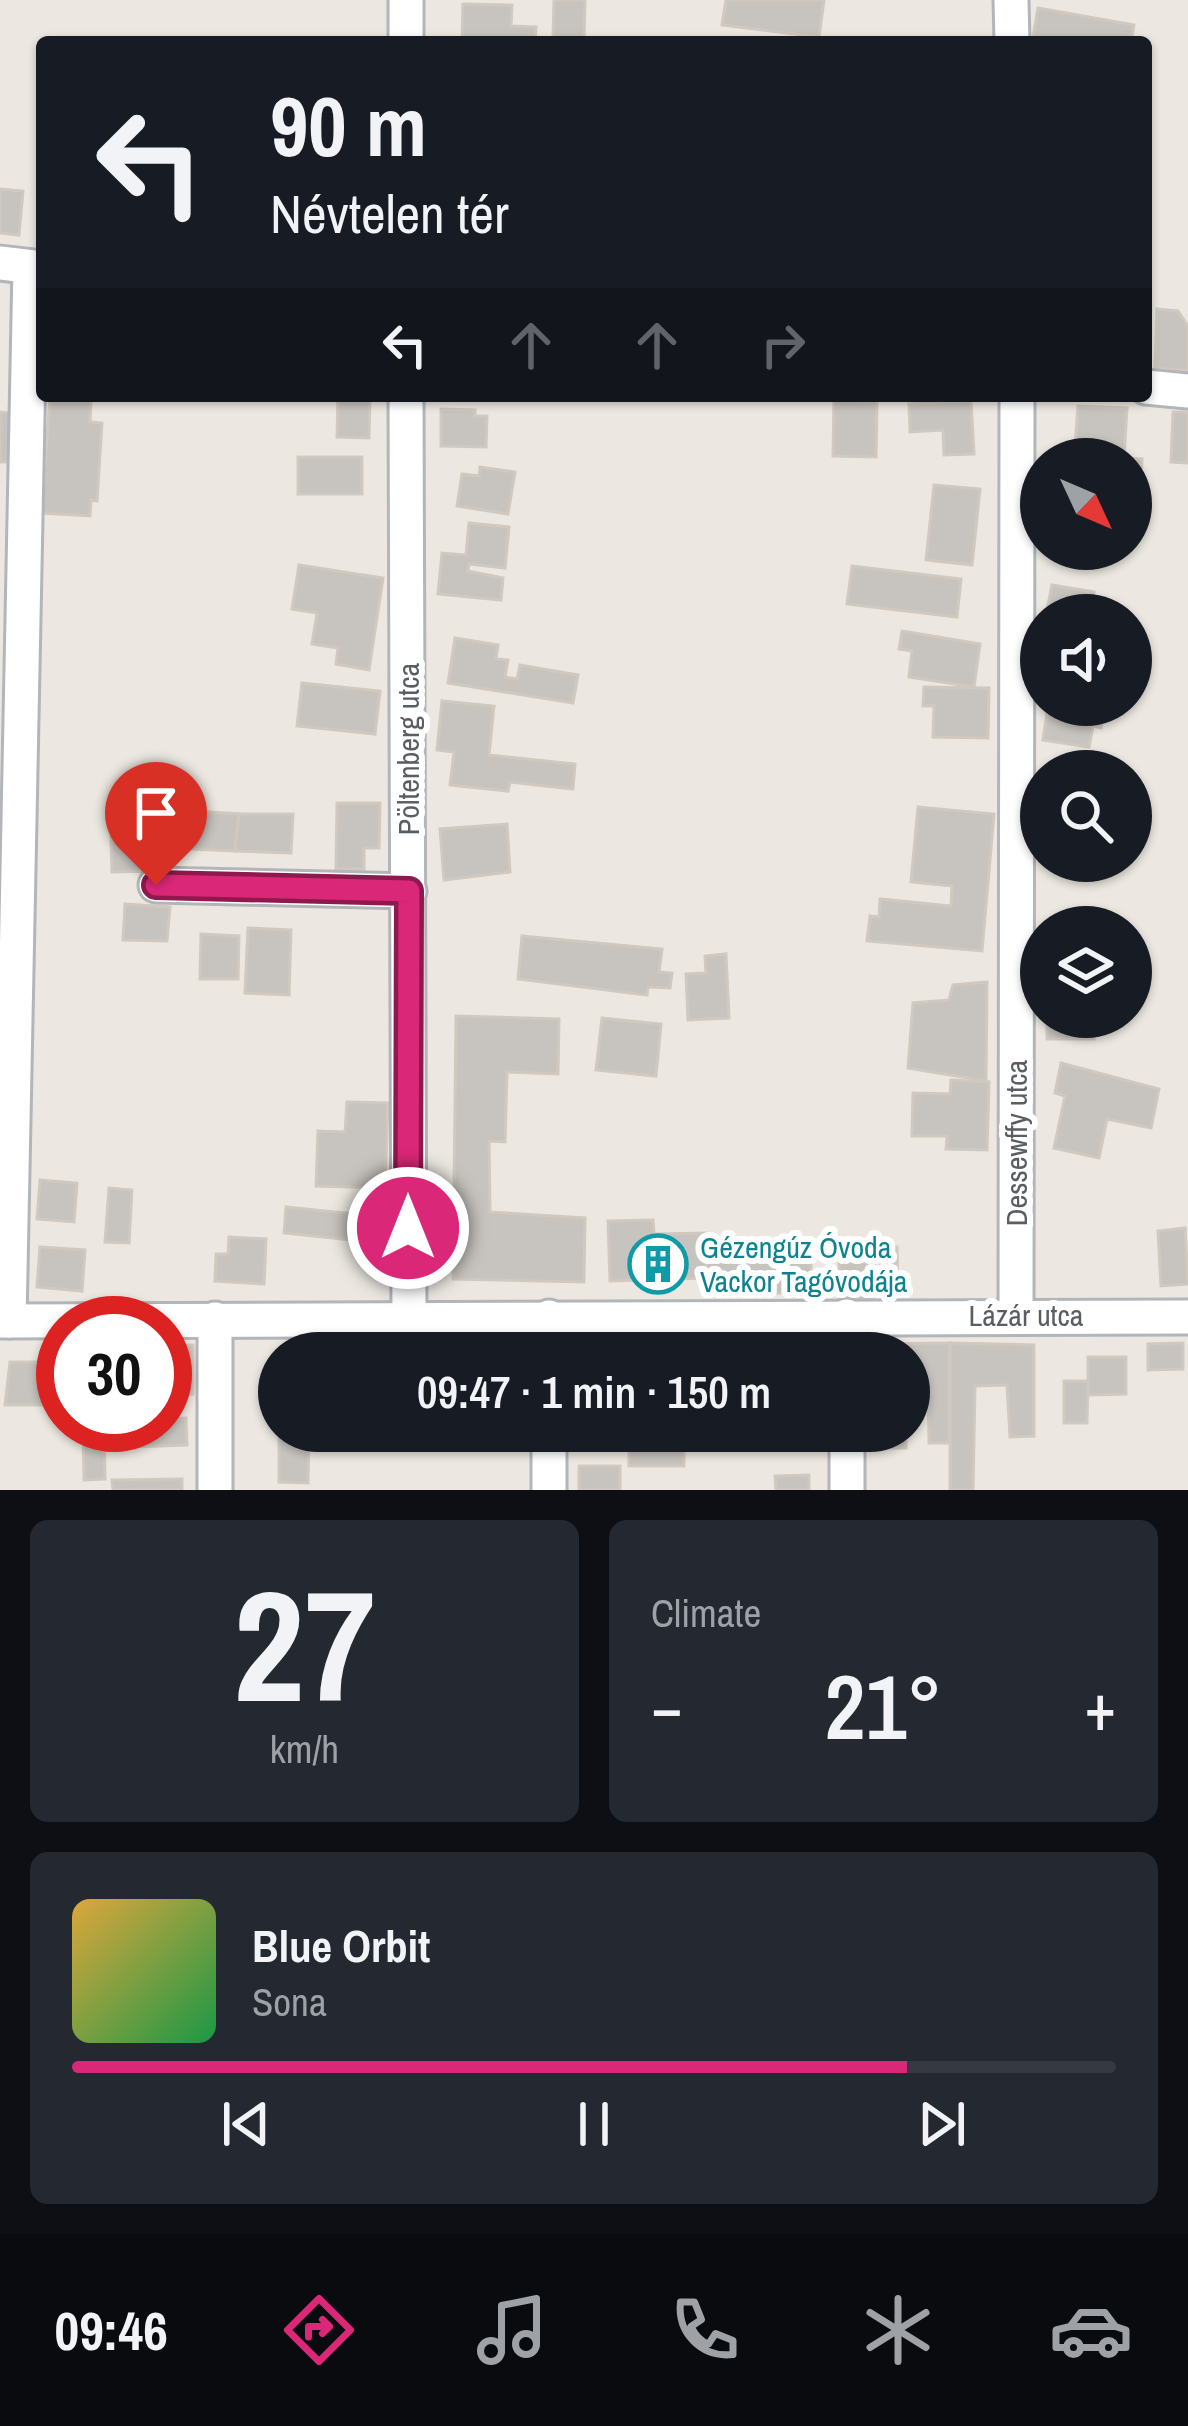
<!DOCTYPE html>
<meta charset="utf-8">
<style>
:root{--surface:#171b24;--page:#242831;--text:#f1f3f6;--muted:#9ea1a6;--line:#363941;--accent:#db2777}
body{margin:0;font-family:"Archivo Narrow",sans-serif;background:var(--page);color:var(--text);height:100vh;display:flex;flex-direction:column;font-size:45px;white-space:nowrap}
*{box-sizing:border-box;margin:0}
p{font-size:39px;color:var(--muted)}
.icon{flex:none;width:66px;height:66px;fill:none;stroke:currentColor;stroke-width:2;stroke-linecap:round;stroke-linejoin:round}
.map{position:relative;height:1490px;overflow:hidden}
.drawer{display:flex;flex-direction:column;gap:30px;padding:30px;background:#0d0f14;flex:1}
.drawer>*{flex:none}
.banner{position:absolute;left:36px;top:36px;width:1116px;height:366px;border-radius:12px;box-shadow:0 3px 9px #0004;background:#171b24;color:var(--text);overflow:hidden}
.needle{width:78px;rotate:134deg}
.fabs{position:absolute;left:1020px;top:438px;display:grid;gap:24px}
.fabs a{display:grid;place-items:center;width:132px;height:132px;border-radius:50%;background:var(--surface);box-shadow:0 3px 9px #0004;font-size:60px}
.speed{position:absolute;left:36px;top:1296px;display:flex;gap:24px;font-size:60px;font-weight:700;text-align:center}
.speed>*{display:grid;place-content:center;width:156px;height:156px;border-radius:50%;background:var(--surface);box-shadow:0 3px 9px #0004;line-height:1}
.speed .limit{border:18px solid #d22;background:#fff;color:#111}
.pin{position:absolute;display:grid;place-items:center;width:102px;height:102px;color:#fff;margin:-123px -51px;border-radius:50% 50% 50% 0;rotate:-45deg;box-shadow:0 0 12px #0007}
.pin .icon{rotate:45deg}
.me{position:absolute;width:132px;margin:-66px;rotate:0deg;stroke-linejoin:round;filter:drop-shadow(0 0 9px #0008)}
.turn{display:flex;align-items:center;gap:42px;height:252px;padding:0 36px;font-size:54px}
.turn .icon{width:156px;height:156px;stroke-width:2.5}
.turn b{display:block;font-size:84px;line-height:102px}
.lanes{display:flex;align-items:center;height:114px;padding:0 36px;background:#0003;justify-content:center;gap:60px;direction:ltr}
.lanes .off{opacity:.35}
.big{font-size:90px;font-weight:600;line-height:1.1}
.drawer .card{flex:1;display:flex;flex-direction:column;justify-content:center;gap:18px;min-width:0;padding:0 42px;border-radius:18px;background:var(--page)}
.drawer .dial{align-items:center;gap:0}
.dial b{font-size:156px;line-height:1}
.song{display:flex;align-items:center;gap:36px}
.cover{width:144px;height:144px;border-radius:18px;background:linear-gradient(135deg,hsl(40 70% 55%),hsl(140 70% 35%))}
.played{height:12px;border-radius:6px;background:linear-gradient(90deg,var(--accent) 80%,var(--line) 80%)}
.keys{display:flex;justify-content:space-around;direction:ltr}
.heat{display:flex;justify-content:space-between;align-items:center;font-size:66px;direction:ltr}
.drawer .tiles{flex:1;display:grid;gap:30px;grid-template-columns:1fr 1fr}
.card:last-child{grid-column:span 2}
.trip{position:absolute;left:258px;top:1332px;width:672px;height:120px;border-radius:60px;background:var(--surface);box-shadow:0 3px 9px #0004;font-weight:600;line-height:120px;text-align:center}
.menu{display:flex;height:192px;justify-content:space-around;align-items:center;background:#090b0e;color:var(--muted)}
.menu .icon{width:84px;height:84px}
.menu .selected{color:var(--accent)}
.menu b{font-size:54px;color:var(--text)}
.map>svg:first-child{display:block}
.building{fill:#c7c3be;stroke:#d1c9bf;stroke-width:3}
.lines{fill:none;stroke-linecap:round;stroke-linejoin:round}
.minor-casing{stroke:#b2b5b9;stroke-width:39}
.minor{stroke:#fff;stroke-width:33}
.route-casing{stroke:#8e194d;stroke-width:30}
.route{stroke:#db2777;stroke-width:21}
.labels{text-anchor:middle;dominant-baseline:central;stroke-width:12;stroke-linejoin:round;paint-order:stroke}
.street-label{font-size:30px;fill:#595e62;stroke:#fff}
.culture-label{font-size:30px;fill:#0d838f;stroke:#fff;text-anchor:start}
</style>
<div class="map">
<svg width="1188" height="1490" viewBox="0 0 1188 1490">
<rect width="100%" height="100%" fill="#ece8e1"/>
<g class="building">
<polygon points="554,0 585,0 584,39 553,38"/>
<polygon points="726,0 824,0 819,37 722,25"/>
<polygon points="463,4 512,5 511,26 536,27 535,42 462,42"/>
<polygon points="1038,8 1134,25 1131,42 1032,42"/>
<polygon points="0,189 23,191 19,235 0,233"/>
<polygon points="1157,309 1178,311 1188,326 1188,371 1155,368"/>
<polygon points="50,396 91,396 90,422 102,423 97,501 91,500 90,516 42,513"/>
<polygon points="338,396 370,396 369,438 337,437"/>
<polygon points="834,400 877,401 876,457 833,456"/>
<polygon points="971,401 974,454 944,455 943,430 910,432 909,404"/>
<polygon points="1078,406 1127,408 1124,458 1142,459 1140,500 1131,499 1131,459 1074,459"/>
<polygon points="441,409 475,410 475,416 487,416 486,447 441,446"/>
<polygon points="0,412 12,413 8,462 0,462"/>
<polygon points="1173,412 1188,412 1188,463 1171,462"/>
<rect x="298" y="457" width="64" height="37"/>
<polygon points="480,467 515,472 508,514 457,506 462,474 479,476"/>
<polygon points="934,485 980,489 972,565 926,560"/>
<polygon points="469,523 509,527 505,568 469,564 468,571 503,578 501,600 438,594 442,553 466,555"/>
<polygon points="299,565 383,578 369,670 336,664 338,648 312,644 317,613 292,609"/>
<polygon points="852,566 961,579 957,617 847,604"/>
<polygon points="1052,585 1094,592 1093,599 1105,601 1102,615 1046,615"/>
<polygon points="902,631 980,644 974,687 909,677 912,651 899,649"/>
<polygon points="455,638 498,645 496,659 508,660 505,677 517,679 520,665 578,675 573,703 448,683"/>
<polygon points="302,683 380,691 375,734 297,726"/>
<polygon points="924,687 989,688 988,738 933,737 934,706 923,706"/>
<polygon points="442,701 494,706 489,755 575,764 573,789 510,782 508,791 450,785 454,752 437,750"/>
<polygon points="1048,705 1105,705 1101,728 1093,726 1089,747 1043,740"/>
<polygon points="337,803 380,803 379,848 364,848 364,869 336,869"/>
<polygon points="918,807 994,814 982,951 867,941 870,916 879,917 880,899 951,906 952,886 911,882"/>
<polygon points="195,811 239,814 235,851 192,849"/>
<polygon points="239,814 293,814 291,853 235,851"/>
<polygon points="507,824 510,872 444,880 440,829"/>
<polygon points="164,833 164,871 112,872 111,836"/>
<polygon points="125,904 170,907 167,941 123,940"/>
<polygon points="248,928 291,930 289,995 245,993"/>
<polygon points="201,934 239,936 238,979 200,979"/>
<polygon points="522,936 662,949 659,972 672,973 670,988 648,987 647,995 518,979"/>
<polygon points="726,954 729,1018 688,1020 686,974 706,973 705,956"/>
<polygon points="987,982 986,1081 908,1068 913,1003 949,1000 953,985"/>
<polygon points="456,1016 559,1019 558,1074 507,1072 505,1142 489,1141 490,1212 585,1218 584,1282 453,1279"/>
<rect x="1047" y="1017" width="47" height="22"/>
<polygon points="602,1018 661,1024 656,1076 596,1070"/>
<polygon points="1061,1063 1159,1089 1151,1128 1107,1119 1099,1158 1054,1148 1065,1096 1055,1093"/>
<polygon points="951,1080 989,1082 987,1150 946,1149 947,1136 912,1136 913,1093 950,1094"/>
<polygon points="347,1102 388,1103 385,1188 316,1186 318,1131 345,1132"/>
<polygon points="40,1180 77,1183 74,1222 37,1219"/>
<polygon points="109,1188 132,1190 129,1243 105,1242"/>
<polygon points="286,1207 375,1216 372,1242 284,1233"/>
<polygon points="653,1220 654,1234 706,1233 707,1278 610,1281 608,1221"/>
<polygon points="1185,1228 1188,1284 1161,1286 1158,1231"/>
<polygon points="229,1237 266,1239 264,1284 215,1281 216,1254 228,1254"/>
<polygon points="40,1247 85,1250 82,1291 37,1287"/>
<polygon points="880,1247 897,1247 898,1290 881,1290"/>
<polygon points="706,1250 788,1252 785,1293 708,1292"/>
<polygon points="788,1252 811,1253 811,1279 826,1278 826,1293 785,1293"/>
<polygon points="839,1257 875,1258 874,1300 839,1299"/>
<polygon points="478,1342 522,1342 521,1353 478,1353"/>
<rect x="323" y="1343" width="49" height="10"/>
<rect x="372" y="1343" width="42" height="10"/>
<rect x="668" y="1343" width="42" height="10"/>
<polygon points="950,1343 950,1443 929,1443 928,1381 909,1381 909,1353 868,1353 868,1344"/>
<polygon points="950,1343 1034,1345 1034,1436 1010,1437 1007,1385 975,1386 973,1490 950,1490"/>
<polygon points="1183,1343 1183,1369 1148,1370 1148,1344"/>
<polygon points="822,1344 822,1353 754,1353 754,1347"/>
<polygon points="165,1345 193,1345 193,1394 165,1395"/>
<polygon points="1088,1357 1126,1357 1126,1394 1088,1395"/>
<polygon points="10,1362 47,1362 47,1405 5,1405"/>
<polygon points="1064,1381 1088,1381 1087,1423 1064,1423"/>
<polygon points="186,1418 187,1445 131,1447 131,1425 165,1425 165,1419"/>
<polygon points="83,1425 104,1425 105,1479 84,1480"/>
<polygon points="279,1431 309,1431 308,1483 279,1482"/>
<rect x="629" y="1431" width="55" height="35"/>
<polygon points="758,1431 789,1431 790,1442 758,1443"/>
<rect x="868" y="1431" width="38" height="17"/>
<rect x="579" y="1466" width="41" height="24"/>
<polygon points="809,1475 809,1490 776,1490 775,1476"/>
<polygon points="182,1479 182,1490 113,1490 112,1480"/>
</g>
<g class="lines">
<g class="minor-casing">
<g id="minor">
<polyline points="1011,0 1012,42"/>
<polyline points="406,42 406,0"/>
<polyline points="0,263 42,268"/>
<polyline points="1146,387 1188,391"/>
<polyline points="406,396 409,1318"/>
<polyline points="156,885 409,891"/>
<polyline points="1016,1315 1017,396"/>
<polyline points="0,1321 1188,1317"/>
<polyline points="9,1321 30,267"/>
<polyline points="549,1353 549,1317"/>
<polyline points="846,1353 847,1316"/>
<polyline points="549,1431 549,1490"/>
<polyline points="847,1431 847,1490"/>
<polyline points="215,1490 215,1319"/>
</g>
</g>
<use href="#minor" class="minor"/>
</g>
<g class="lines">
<g class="route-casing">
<polyline id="route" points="156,885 409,891 408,1228"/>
</g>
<use href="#route" class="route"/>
</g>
<defs>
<g id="building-ring" transform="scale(3)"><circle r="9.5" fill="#fff" stroke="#0f9aa8" stroke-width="1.5"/><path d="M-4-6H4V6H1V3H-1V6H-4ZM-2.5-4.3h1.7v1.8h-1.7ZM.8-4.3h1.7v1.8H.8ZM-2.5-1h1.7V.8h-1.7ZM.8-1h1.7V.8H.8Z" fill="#0f9aa8"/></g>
</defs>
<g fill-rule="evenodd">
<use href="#building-ring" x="658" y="1264"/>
</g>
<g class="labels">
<g class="street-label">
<text transform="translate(408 749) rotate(-90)">Pöltenberg utca</text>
<text transform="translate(1016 1143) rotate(-90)">Dessewffy utca</text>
<text x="1026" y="1315">Lázár utca</text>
</g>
<g class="culture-label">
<text x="700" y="1247">Gézengúz Óvoda<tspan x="700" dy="34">Vackor Tagóvodája</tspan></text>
</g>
</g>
</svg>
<div class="fabs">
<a><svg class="needle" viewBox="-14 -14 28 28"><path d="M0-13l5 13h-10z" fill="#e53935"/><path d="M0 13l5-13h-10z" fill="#9ea1a6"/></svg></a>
<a><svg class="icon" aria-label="sound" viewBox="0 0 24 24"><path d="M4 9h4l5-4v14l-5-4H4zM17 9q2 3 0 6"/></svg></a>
<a><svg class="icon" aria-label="search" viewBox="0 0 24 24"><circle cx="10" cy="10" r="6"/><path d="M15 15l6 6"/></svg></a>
<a><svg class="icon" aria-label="layers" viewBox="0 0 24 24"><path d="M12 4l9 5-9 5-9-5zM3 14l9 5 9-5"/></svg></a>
</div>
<div class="speed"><div class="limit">30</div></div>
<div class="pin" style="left:156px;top:885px;background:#d93025"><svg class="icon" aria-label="arrive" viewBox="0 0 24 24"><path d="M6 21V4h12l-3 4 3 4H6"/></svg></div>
<svg class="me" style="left:408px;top:1228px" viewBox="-20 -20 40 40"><circle r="17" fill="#db2777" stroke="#fff" stroke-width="3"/><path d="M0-11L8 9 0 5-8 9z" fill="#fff"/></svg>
<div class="trip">09:47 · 1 min · 150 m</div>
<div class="banner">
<div class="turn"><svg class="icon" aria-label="left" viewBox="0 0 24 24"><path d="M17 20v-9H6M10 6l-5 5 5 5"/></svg><div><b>90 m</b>Névtelen tér</div></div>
<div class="lanes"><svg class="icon" aria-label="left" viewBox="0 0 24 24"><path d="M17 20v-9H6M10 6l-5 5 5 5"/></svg><svg class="icon off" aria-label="ahead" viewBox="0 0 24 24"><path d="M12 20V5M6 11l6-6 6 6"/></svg><svg class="icon off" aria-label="ahead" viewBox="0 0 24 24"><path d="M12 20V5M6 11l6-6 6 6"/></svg><svg class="icon off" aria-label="right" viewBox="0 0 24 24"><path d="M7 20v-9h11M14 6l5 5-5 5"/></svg></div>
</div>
</div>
<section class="drawer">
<div class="tiles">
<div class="card dial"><b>27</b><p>km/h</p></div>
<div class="card"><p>Climate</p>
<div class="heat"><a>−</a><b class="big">21°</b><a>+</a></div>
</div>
<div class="card">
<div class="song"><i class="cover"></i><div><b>Blue Orbit</b><p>Sona</p></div></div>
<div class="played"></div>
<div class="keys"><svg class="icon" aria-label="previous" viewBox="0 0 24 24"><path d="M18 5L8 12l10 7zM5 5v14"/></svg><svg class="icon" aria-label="pause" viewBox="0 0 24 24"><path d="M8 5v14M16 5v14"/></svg><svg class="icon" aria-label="next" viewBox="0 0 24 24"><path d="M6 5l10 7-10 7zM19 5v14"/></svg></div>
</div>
</div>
</section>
<nav class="menu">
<b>09:46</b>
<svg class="icon selected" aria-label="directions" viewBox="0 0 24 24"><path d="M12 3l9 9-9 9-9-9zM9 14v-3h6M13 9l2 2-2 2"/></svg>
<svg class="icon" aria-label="music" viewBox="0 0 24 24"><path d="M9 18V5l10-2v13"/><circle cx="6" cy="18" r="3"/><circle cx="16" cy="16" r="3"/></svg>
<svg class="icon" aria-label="phone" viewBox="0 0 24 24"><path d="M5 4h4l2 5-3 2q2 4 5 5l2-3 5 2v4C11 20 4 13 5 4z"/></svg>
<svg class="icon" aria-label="climate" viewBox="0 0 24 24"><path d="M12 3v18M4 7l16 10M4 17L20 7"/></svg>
<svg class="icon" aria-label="car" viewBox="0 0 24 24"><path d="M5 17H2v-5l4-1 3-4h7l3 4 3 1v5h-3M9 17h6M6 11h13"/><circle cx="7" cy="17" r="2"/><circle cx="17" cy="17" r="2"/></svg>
</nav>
